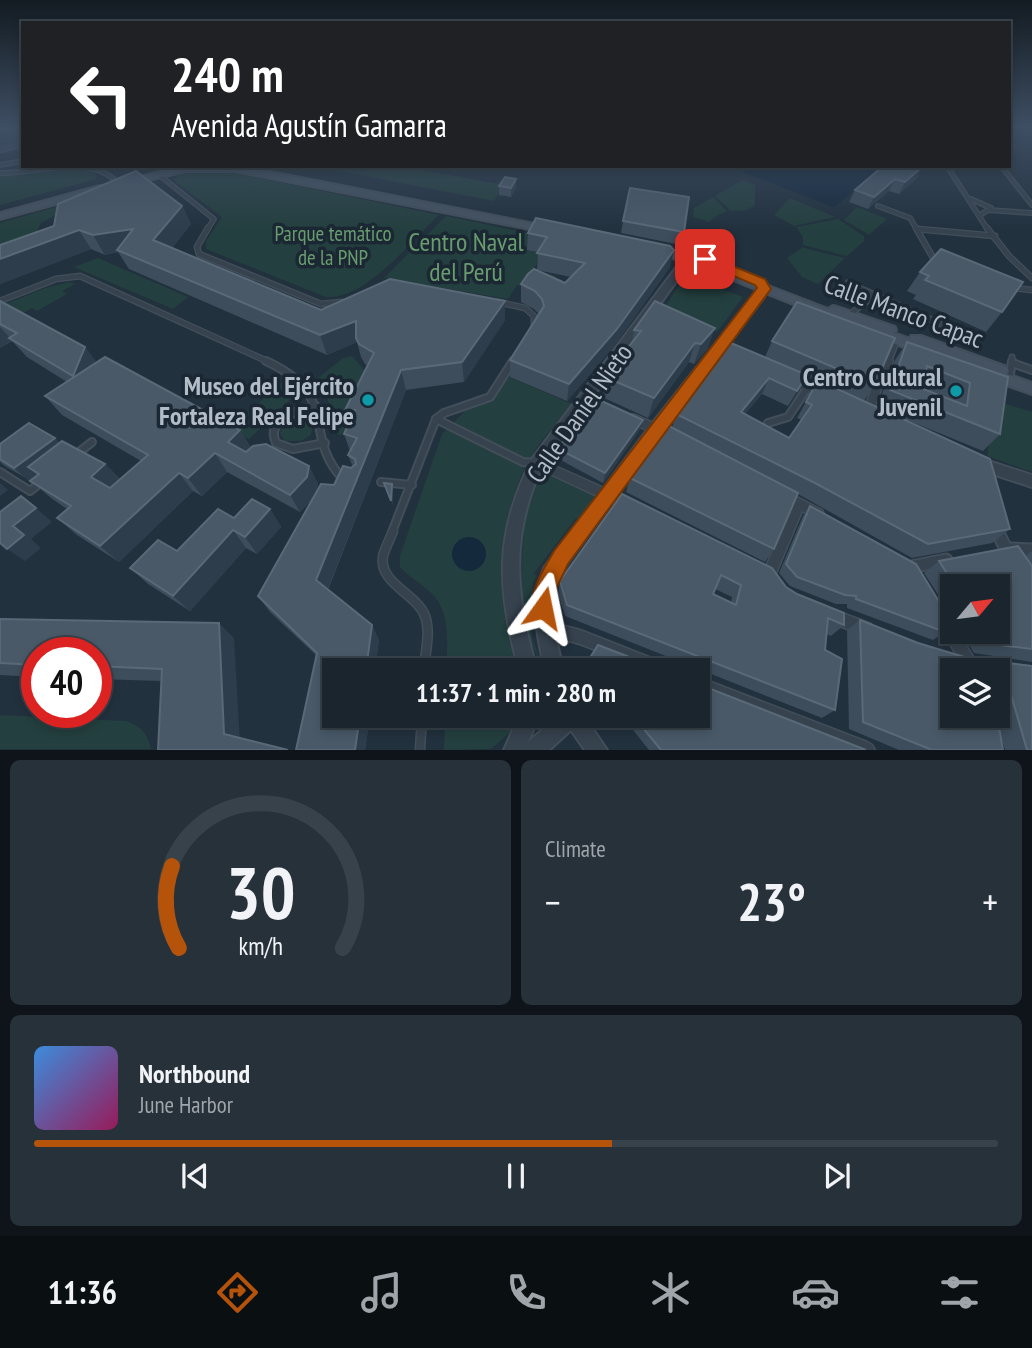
<!DOCTYPE html>
<meta charset="utf-8">
<style>
:root{--surface:#1a252e;--page:#27313a;--text:#f1f3f6;--muted:#9fa5aa;--line:#38424a;--accent:#b45309}
body{margin:0;font-family:"PT Sans Narrow",sans-serif;background:var(--page);color:var(--text);height:100vh;display:flex;flex-direction:column;font-size:26px;white-space:nowrap}
*{box-sizing:border-box;margin:0}
p{font-size:23px;color:var(--muted)}
.icon{flex:none;width:38px;height:38px;fill:none;stroke:currentColor;stroke-width:2;stroke-linecap:round;stroke-linejoin:round}
.map{position:relative;height:750px;overflow:hidden}
.side{display:flex;flex-direction:column;gap:10px;padding:10px;background:#0e1419;flex:1}
.side>*{flex:none}
.banner{position:absolute;left:21px;top:21px;width:990px;height:147px;border-radius:0px;box-shadow:0 4px 10px #0003,0 0 0 2px var(--line);background:#202124;color:#fff;overflow:hidden}
.needle{width:46px;rotate:61deg}
.tools{position:absolute;left:940px;top:574px;display:grid;gap:14px}
.tools a{display:grid;place-items:center;width:70px;height:70px;border-radius:0px;background:var(--surface);box-shadow:0 4px 10px #0003,0 0 0 2px var(--line);font-size:35px}
.speed{position:absolute;left:21px;top:637px;display:flex;gap:14px;font-size:35px;font-weight:700;text-align:center}
.speed>*{display:grid;place-content:center;width:91px;height:91px;border-radius:50%;background:var(--surface);box-shadow:0 4px 10px #0003,0 0 0 2px var(--line);line-height:1}
.speed .limit{border:10px solid #d22;background:#fff;color:#111}
.pin{position:absolute;display:grid;place-items:center;width:60px;height:60px;color:#fff;margin:-30px;border-radius:14px;box-shadow:0 4px 10px #0006}
.me{position:absolute;width:77px;margin:-38px;rotate:12deg;stroke-linejoin:round;filter:drop-shadow(0 0 5px #0008)}
.turn{display:flex;align-items:center;gap:24px;height:147px;padding:0 35px;font-size:32px}
.turn .icon{width:91px;height:91px;stroke-width:2.5}
.turn b{display:block;font-size:49px;line-height:60px}
.big{font-size:52px;font-weight:800;line-height:1.1}
.side .widget{flex:1;display:flex;flex-direction:column;justify-content:center;gap:10px;min-width:0;padding:0 24px;border-radius:10px;background:var(--page)}
.side .dial{align-items:center;gap:0}
.dial svg{height:182px;overflow:visible;fill:none;stroke:var(--line);stroke-width:7;stroke-linecap:round;text-anchor:middle}
.dial text{fill:var(--text);stroke:none}
.song{display:flex;align-items:center;gap:21px}
.cover{width:84px;height:84px;border-radius:10px;background:linear-gradient(135deg,hsl(210 70% 55%),hsl(330 70% 35%))}
.played{height:7px;border-radius:4px;background:linear-gradient(90deg,var(--accent) 60%,var(--line) 60%)}
.keys{display:flex;justify-content:space-around;direction:ltr}
.heat{display:flex;justify-content:space-between;align-items:center;font-size:38px;direction:ltr}
.side .tiles{flex:1;display:grid;gap:10px;grid-template-columns:1fr 1fr}
.widget:last-child{grid-column:span 2}
.trip{position:absolute;left:322px;top:658px;width:388px;height:70px;border-radius:0px;background:var(--surface);box-shadow:0 4px 10px #0003,0 0 0 2px var(--line);font-weight:800;line-height:70px;text-align:center}
.menu{display:flex;height:112px;justify-content:space-around;align-items:center;background:#0a0f12;color:var(--muted)}
.menu .icon{width:49px;height:49px}
.menu .selected{color:var(--accent)}
.menu b{font-size:32px;color:var(--text)}
.map>svg:first-child{display:block}
.green{fill:#243f3f}
.water{fill:#15293d}
.lines{fill:none;stroke-linecap:round;stroke-linejoin:round}
.service-far3-casing{stroke:#424e5a;stroke-width:6}
.service-far2-casing{stroke:#424e5a;stroke-width:7}
.service-far1-casing{stroke:#424e5a;stroke-width:10}
.service-casing{stroke:#424e5a;stroke-width:11}
.pedestrian-far2-casing{stroke:#424e5a;stroke-width:10}
.pedestrian-far1-casing{stroke:#424e5a;stroke-width:12}
.pedestrian-casing{stroke:#424e5a;stroke-width:15}
.minor-casing{stroke:#424e5a;stroke-width:3}
.tertiary-casing{stroke:#424e5a;stroke-width:4}
.secondary-casing{stroke:#424e5a;stroke-width:4}
.service-far3{stroke:#36424e;stroke-width:3.5}
.service-far2{stroke:#36424e;stroke-width:4.5}
.service-far1{stroke:#36424e;stroke-width:6}
.service{stroke:#36424e;stroke-width:8}
.pedestrian-far2{stroke:#36424e;stroke-width:7}
.pedestrian-far1{stroke:#36424e;stroke-width:9}
.pedestrian{stroke:#36424e;stroke-width:11}
.minor{fill:#36424e;fill-rule:evenodd}
.tertiary{fill:#36424e;fill-rule:evenodd}
.secondary{fill:#445261;fill-rule:evenodd}
.wall{fill:#3d4d5c;fill-rule:evenodd}
.shaded-wall{fill:#2d3d4b}
.building{fill:#495968;stroke:#5a6977;stroke-width:2;fill-rule:evenodd}
.route{fill:#b45309;stroke:#753606;stroke-width:2}
.culture-dot{fill:#0f9aa8;stroke:#1b2733;stroke-width:2.5}
.labels{text-anchor:middle;dominant-baseline:central;stroke-width:7;stroke-linejoin:round;paint-order:stroke}
.far-park-label{font-size:21px;fill:#689c6f;stroke:#1b2733}
.park-label{font-size:26px;fill:#689c6f;stroke:#1b2733}
.street-label{font-size:26px;fill:#b2bdc9;stroke:#1b2733}
.poi-label{font-size:26px;font-weight:bold;fill:#b2bdc9;stroke:#1b2733;text-anchor:end}
</style>
<div class="map">
<svg width="1032" height="750" viewBox="0 0 1032 750">
<rect width="100%" height="100%" fill="#22313e"/>
<g class="green">
<polygon points="36,166 96,166 96,179 0,205 0,172"/>
<polygon points="314,166 401,166 504,185 494,201"/>
<path d="M203 171 239 174 439 215C411 241 366 300 326 297L206 249V241L222 217 173 180 179 174Z"/>
<polygon points="743,180 755,185 755,205 747,210 731,211 715,196"/>
<polygon points="713,197 727,211 716,216 709,222 693,217 694,208"/>
<polygon points="790,198 835,217 794,226 774,215"/>
<polygon points="84,199 41,223 33,240 0,253 0,223"/>
<polygon points="857,207 887,219 869,235 844,220"/>
<polygon points="446,216 536,235 542,253 534,269 556,276 550,288 541,290 517,285 508,299 384,278"/>
<polygon points="838,219 864,236 864,241 847,256 803,245 803,237 796,227"/>
<polygon points="803,247 804,248 845,258 818,284 802,277 787,258"/>
<polygon points="98,258 188,297 173,309 74,267"/>
<polygon points="686,275 743,297 717,332 664,308"/>
<polygon points="69,282 75,284 62,291 67,294 37,311 32,308 20,315 3,305 45,288"/>
<polygon points="352,356 371,378 348,430 340,435 336,433 326,392 317,379 343,358"/>
<path d="M507 376 572 404C559 421 543 437 532 455 495 513 498 607 519 670H446C447 647 451 615 434 596 424 585 410 578 400 567V556L442 434 465 411 491 400Z"/>
<polygon points="282,382 300,390 249,439 230,429"/>
<polygon points="996,401 1032,412 1032,472 987,456"/>
<path d="M302 416 313 422 311 435 301 441H285L280 434C281 422 291 417 302 416Z"/>
<path d="M548 472 596 495 597 498 581 521 576 518 534 573 537 576 533 583 532 637 544 670H542C536 653 528 636 525 618 520 590 518 484 548 472Z"/>
<path d="M0 715 126 721C141 726 148 734 151 749H0Z"/>
<polygon points="445,716 520,716 514,729 491,749 444,750"/>
</g>
<g class="water">
<polygon points="751,166 885,166 834,207 742,172"/>
<circle cx="469" cy="554" r="17"/>
</g>
<g class="lines">
<g class="service-far3-casing">
<g id="service-far3">
<polyline points="0,165 23,161"/>
<polyline points="947,166 988,230"/>
<polyline points="1001,166 1032,205"/>
<path d="M0 173C38 174 89 152 118 183"/>
<polyline points="158,174 214,219 207,230"/>
<polyline points="971,199 991,208"/>
<polyline points="878,206 910,218 917,230"/>
<polyline points="980,215 988,210 1032,213"/>
<polyline points="917,229 929,230"/>
</g>
</g>
<g class="service-far2-casing">
<g id="service-far2">
<polyline points="208,228 197,247 199,254 321,304 342,302"/>
<polyline points="916,228 936,263"/>
<polyline points="987,228 1009,256 1032,278"/>
<polyline points="917,229 995,236"/>
<polyline points="848,283 966,335"/>
<polyline points="1014,288 1032,290"/>
<polyline points="0,301 56,279 80,276 269,362"/>
<polyline points="498,302 525,308 534,316 534,325"/>
<polyline points="849,315 875,295"/>
<polyline points="1011,362 1012,357"/>
</g>
</g>
<g class="service-far1-casing">
<g id="service-far1">
<path d="M266 361C342 396 301 433 342 478"/>
<polyline points="1012,363 1032,370"/>
<polyline points="1010,374 1012,361"/>
<path d="M316 406C298 410 265 418 276 443L293 449 325 443"/>
<polyline points="436,419 523,462 535,463"/>
<polyline points="768,423 788,417 808,387"/>
<polyline points="78,453 92,442"/>
<polyline points="0,472 30,491 40,483"/>
<polyline points="381,482 412,485"/>
<polyline points="392,532 436,419 444,413 490,397 513,361"/>
</g>
</g>
<g class="service-casing">
<g id="service">
<path d="M393 531C390 539 385 548 383 556 378 583 417 594 425 616 431 632 425 653 424 670"/>
<polyline points="420,750 422,716"/>
</g>
</g>
<g class="pedestrian-far2-casing">
<polyline id="pedestrian-far2" points="887,362 896,339"/>
</g>
<g class="pedestrian-far1-casing">
<g id="pedestrian-far1">
<polyline points="884,372 888,361"/>
<polyline points="868,413 881,376"/>
<polyline points="633,419 656,429"/>
<polyline points="996,528 998,532"/>
</g>
</g>
<g class="pedestrian-casing">
<g id="pedestrian">
<polyline points="997,531 1010,557"/>
<polyline points="1011,549 1032,550"/>
<polyline points="911,567 946,560"/>
</g>
</g>
<g class="minor-casing">
<g id="minor">
<polygon points="23,142 23,146 0,152 0,148"/>
<polygon points="537,458 633,501 635,505 633,509 629,510 625,509 533,466 531,463 533,460"/>
<polygon points="785,491 822,510 824,514 822,518 818,519 802,511 774,578 769,580 764,578 763,574 792,506 781,500 779,496 781,492"/>
<polygon points="834,610 871,624 873,629 871,634 866,636 829,622 827,617 829,612"/>
<path d="M941 610C950 614 952 623 952 632H958L981 670H966L936 622 934 617 936 612Z"/>
<polygon points="546,621 580,630 664,663 669,665 671,670 647,670 580,644 546,635 541,633 539,628 541,623"/>
<polygon points="698,677 867,742 872,745 875,750 846,750 698,691"/>
</g>
</g>
<g class="tertiary-casing">
<g id="tertiary">
<path d="M691 251 696 254 542 467C509 536 516 599 537 670H519C497 590 494 534 532 459L688 252Z"/>
<path d="M760 279 764 280 769 287 764 297 661 433 557 578 553 610 555 634 563 670H545C537 636 530 602 544 568L651 425 755 294 759 287 755 282Z"/>
<polygon points="788,373 829,392 831,395 829,398 825,400 784,381 782,378 784,375"/>
<polygon points="979,458 1032,475 1032,487 974,468 972,464 974,460"/>
<polygon points="519,716 539,716 528,742 559,716 584,716 607,750 585,750 571,730 549,750 504,750"/>
</g>
</g>
<g class="secondary-casing">
<g id="secondary">
<polygon points="182,166 240,166 550,227 555,230 550,233 235,171 186,171 127,185 122,182"/>
<polygon points="100,186 103,187 103,191 0,219 0,213"/>
<polygon points="656,247 701,260 828,309 833,306 837,307 895,327 896,330 893,333 910,339 911,336 921,336 1007,367 1009,371 1007,374 1032,383 1032,394 986,378 984,374 986,370 929,349 927,352 917,352 874,336 872,333 875,330 846,319 840,322 836,321 693,264 652,252 650,250"/>
</g>
</g>
<use href="#service-far3" class="service-far3"/>
<use href="#service-far2" class="service-far2"/>
<use href="#service-far1" class="service-far1"/>
<use href="#service" class="service"/>
<use href="#pedestrian-far2" class="pedestrian-far2"/>
<use href="#pedestrian-far1" class="pedestrian-far1"/>
<use href="#pedestrian" class="pedestrian"/>
<use href="#minor" class="minor"/>
<use href="#tertiary" class="tertiary"/>
<use href="#secondary" class="secondary"/>
</g>
<g class="wall">
<polygon points="883,166 918,177 899,194 889,191 868,209 849,202 855,190"/>
<polygon points="136,171 182,206 191,224 172,248 321,310 390,279 505,301 505,320 464,382 406,390 328,590 372,625 379,640 375,670 334,670 334,716 370,716 365,750 296,750 317,656 270,612 258,596 315,496 300,512 227,472 202,496 193,491 119,562 77,535 57,518 67,509 51,498 31,481 5,466 0,462 0,444 29,423 55,438 59,443 62,441 105,464 120,479 141,461 62,415 45,396 67,382 27,357 12,341 0,348 0,301 85,347 96,362 105,357 240,430 251,448 253,446 266,444 309,466 318,484 316,493 321,484 334,485 343,466 351,468 353,467 348,455 350,451 344,434 350,423 345,410 368,366 365,364 361,357 357,342 327,355 129,269 118,252 105,255 91,249 0,284 0,245 54,226 58,204"/>
<polygon points="499,186 516,188 511,197 499,195"/>
<polygon points="623,221 684,232 681,245 621,233"/>
<polygon points="528,233 670,267 614,346 567,401 510,377 510,360 539,314 534,309 521,302 521,284 565,283 571,277 537,270 538,252 527,250"/>
<polygon points="941,249 1002,312 986,332 913,299 916,295 907,291 920,272"/>
<polygon points="655,301 708,348 694,364 689,362 648,418 602,397 605,377 632,343 634,330"/>
<path d="M772 341 875 385 864 401 877 407 895 360 907 342 1008 377 1000 434 983 451 890 413 1010 529 992 543 912 558 798 494 774 549 765 562 626 492 630 478 672 428 676 414 765 357ZM806 377 817 382 797 418 802 420 789 438 745 414 762 394 788 406ZM921 387 955 400V401L921 388Z"/>
<polygon points="640,429 603,483 557,458 558,449"/>
<path d="M622 494 786 587 844 625 831 636 826 634 825 650 835 710 822 718 565 616 558 594 560 581ZM715 589 732 597 731 602 713 594Z"/>
<polygon points="810,506 945,632 933,640 847,608 847,604 836,604 790,586 779,573 803,516"/>
<polygon points="270,509 281,527 257,554 246,548 190,611 148,584 130,568 177,551 234,518"/>
<polygon points="1032,551 1032,662 974,653 961,632 998,632 998,586 952,586 952,616 924,573 939,561 1025,556"/>
<polygon points="0,619 234,638 158,750 162,681 96,679 96,653 37,653 37,677 0,675"/>
<path d="M860 620 918 643 984 663 1032 666V750H1005L999 730 1003 750H899L849 729 847 630ZM952 670H998V716H952Z"/>
<polygon points="588,661 663,670 585,670"/>
<polygon points="622,716 698,716 866,750 649,750"/>
</g>
<g class="shaded-wall">
<polygon points="23,126 23,141 0,147 0,132"/>
<polygon points="923,166 918,177 899,194 905,182"/>
<polygon points="516,179 516,188 511,197 511,188"/>
<polygon points="895,179 889,191 868,209 874,197"/>
<polygon points="182,206 191,224 163,259 153,240"/>
<polygon points="133,229 117,250 118,252 105,255 93,235"/>
<polygon points="79,230 91,249 0,284 0,259"/>
<polygon points="674,250 670,267 614,346 567,401 569,384"/>
<polygon points="505,301 505,320 464,382 462,362"/>
<polygon points="356,321 356,338 357,342 327,355 320,335"/>
<polygon points="0,327 12,340 0,348"/>
<polygon points="715,328 708,348 694,364 701,344"/>
<polygon points="695,343 689,362 648,418 654,398"/>
<polygon points="85,347 100,367 89,396 73,376"/>
<polygon points="401,370 406,390 325,596 316,580"/>
<polygon points="807,375 799,391 788,406 797,391"/>
<polygon points="769,378 762,394 734,428 741,412"/>
<polygon points="643,420 640,429 603,483 605,473"/>
<polygon points="240,430 251,449 239,460 228,442"/>
<polygon points="55,438 69,453 28,467 38,476 30,482 14,468"/>
<polygon points="215,453 227,472 202,496 188,478"/>
<polygon points="105,464 122,482 108,494 91,477"/>
<polygon points="309,466 318,484 316,494 300,512 290,495"/>
<polygon points="179,473 193,491 119,562 100,546"/>
<polygon points="0,483 8,490 0,496"/>
<polygon points="392,484 393,489 393,505 391,501"/>
<polygon points="36,508 52,522 31,539 41,548 25,561 7,549 13,526"/>
<polygon points="270,509 281,527 257,554 245,537"/>
<polygon points="233,530 246,548 190,611 173,596"/>
<polygon points="219,623 234,638 240,744 224,734"/>
<polygon points="372,625 379,640 375,670 366,670"/>
<polygon points="360,716 370,716 365,750 355,750"/>
</g>
<g class="building">
<polygon points="0,126 23,126 0,132"/>
<polygon points="883,166 923,166 905,182 895,179 874,197 855,190"/>
<polygon points="136,171 182,206 153,240 321,310 390,279 505,301 462,362 401,370 316,580 372,625 366,670 334,670 334,716 360,716 355,750 296,750 317,653 258,596 321,484 334,485 343,466 351,468 356,464 355,459 348,455 357,438 344,434 355,410 345,410 374,353 359,344 356,338 356,321 320,335 117,250 133,229 93,235 79,230 0,259 0,245 54,226 58,204"/>
<polygon points="505,177 516,179 511,188 499,186"/>
<polygon points="630,188 689,197 684,232 623,221"/>
<polygon points="536,218 670,246 674,250 617,329 569,384 510,360 544,306 542,299 535,291 521,284 528,274 534,269 565,283 585,263 537,253 547,237 528,233"/>
<polygon points="941,249 1023,282 1002,312 925,280 929,276 920,272"/>
<polygon points="0,301 85,347 73,376 9,338 17,333 0,324"/>
<polygon points="655,301 715,328 701,344 695,343 654,398 605,377 641,331 634,330"/>
<polygon points="797,302 895,338 875,385 772,341"/>
<path d="M907 342 1008 377 1000 434 890 390ZM927 366 970 383 967 406 921 388Z"/>
<polygon points="731,343 807,375 797,391 769,378 741,412 789,438 812,405 806,402 818,380 990,459 1010,529 928,544 815,483 676,414"/>
<polygon points="105,357 240,430 228,442 246,452 253,446 266,444 309,466 307,477 290,495 215,453 188,478 179,473 100,546 57,518 71,506 30,481 39,474 28,467 62,441 105,464 91,477 110,488 148,455 45,396"/>
<polygon points="595,398 643,420 605,473 558,449"/>
<polygon points="29,423 55,438 14,468 0,459 0,444"/>
<polygon points="667,425 798,493 774,549 630,478"/>
<polygon points="384,483 392,484 391,501"/>
<path d="M622 494 772 568 786 587 797 594 844 613V625L828 618 825 650 842 659 835 710 567 605 560 581ZM721 575 741 585 736 605 713 594Z"/>
<polygon points="21,496 36,508 13,526 24,535 7,549 0,543 0,512"/>
<polygon points="252,499 270,509 245,537 233,530 173,596 130,568 158,540 177,551 218,509 234,518"/>
<polygon points="810,506 916,564 952,623 945,632 856,599 856,596 845,595 797,577 786,564"/>
<polygon points="1018,546 1032,566 1032,649 992,644 984,632 998,632 998,586 955,586 939,561"/>
<polygon points="0,619 219,623 224,734 288,750 158,750 162,669 96,666 96,653 37,653 37,665 0,663"/>
<polygon points="860,620 918,643 984,663 1001,662 1032,666 1032,750 1027,750 1003,667 992,670 952,670 952,716 997,716 1003,750 932,750 863,722"/>
<polygon points="598,645 663,670 596,670 588,661"/>
<polygon points="698,684 866,750 661,750 633,716 698,716"/>
</g>
<linearGradient id="sky" x2="0" y2="1"><stop stop-color="#131b22"/><stop offset="0.55" stop-color="#3e4e63"/><stop offset="1" stop-color="#3e4e63" stop-opacity="0"/></linearGradient>
<rect width="1032" height="231" fill="url(#sky)"/>
<path class="route" d="M705 255 765 279 771 289 568 564 555 591 551 616 543 619 535 616C526 593 543 571 554 551L757 288 755 285 701 262 699 259Z"/>
<g class="culture-dot">
<circle cx="956" cy="391" r="7"/>
<circle cx="368" cy="400" r="7"/>
</g>
<g class="labels">
<g class="far-park-label">
<text x="333" y="233">Parque temático<tspan x="333" dy="24">de la PNP</tspan></text>
</g>
<g class="park-label">
<text x="466" y="241">Centro Naval<tspan x="466" dy="30">del Perú</tspan></text>
</g>
<g class="street-label">
<text transform="translate(904 311) rotate(20)">Calle Manco Capac</text>
<text transform="translate(579 413) rotate(-55)">Calle Daniel Nieto</text>
</g>
<g class="poi-label">
<text x="942" y="376">Centro Cultural<tspan x="942" dy="30">Juvenil</tspan></text>
<text x="354" y="385">Museo del Ejército<tspan x="354" dy="30">Fortaleza Real Felipe</tspan></text>
</g>
</g>
</svg>
<div class="tools">
<a><svg class="needle" viewBox="-14 -14 28 28"><path d="M0-13l5 13h-10z" fill="#e53935"/><path d="M0 13l5-13h-10z" fill="#9fa5aa"/></svg></a>
<a><svg class="icon" aria-label="layers" viewBox="0 0 24 24"><path d="M12 4l9 5-9 5-9-5zM3 14l9 5 9-5"/></svg></a>
</div>
<div class="speed"><div class="limit">40</div></div>
<div class="pin" style="left:705px;top:259px;background:#d93025"><svg class="icon" aria-label="arrive" viewBox="0 0 24 24"><path d="M6 21V4h12l-3 4 3 4H6"/></svg></div>
<svg class="me" style="left:543px;top:608px" viewBox="-20 -20 40 40"><path d="M0-17L14 15 0 8-14 15z" fill="#b45309" stroke="#fff" stroke-width="4"/></svg>
<div class="trip">11:37 · 1 min · 280 m</div>
<div class="banner">
<div class="turn"><svg class="icon" aria-label="left" viewBox="0 0 24 24"><path d="M17 20v-9H6M10 6l-5 5 5 5"/></svg><div><b>240 m</b>Avenida Agustín Gamarra</div></div>
</div>
</div>
<section class="side">
<div class="tiles">
<div class="widget dial"><svg viewBox="0 0 100 80">
<path d="M14 69A42 42 0 1 1 86 69"/>
<path d="M14 69A42 42 0 0 1 11 33" stroke="#b45309"/>
<text x="50" y="56" font-size="32" font-weight="700">30</text>
<text x="50" y="72" font-size="11">km/h</text>
</svg></div>
<div class="widget"><p>Climate</p>
<div class="heat"><a>−</a><b class="big">23°</b><a>+</a></div>
</div>
<div class="widget">
<div class="song"><i class="cover"></i><div><b>Northbound</b><p>June Harbor</p></div></div>
<div class="played"></div>
<div class="keys"><svg class="icon" aria-label="previous" viewBox="0 0 24 24"><path d="M18 5L8 12l10 7zM5 5v14"/></svg><svg class="icon" aria-label="pause" viewBox="0 0 24 24"><path d="M8 5v14M16 5v14"/></svg><svg class="icon" aria-label="next" viewBox="0 0 24 24"><path d="M6 5l10 7-10 7zM19 5v14"/></svg></div>
</div>
</div>
</section>
<nav class="menu">
<b>11:36</b>
<svg class="icon selected" aria-label="directions" viewBox="0 0 24 24"><path d="M12 3l9 9-9 9-9-9zM9 14v-3h6M13 9l2 2-2 2"/></svg>
<svg class="icon" aria-label="music" viewBox="0 0 24 24"><path d="M9 18V5l10-2v13"/><circle cx="6" cy="18" r="3"/><circle cx="16" cy="16" r="3"/></svg>
<svg class="icon" aria-label="phone" viewBox="0 0 24 24"><path d="M5 4h4l2 5-3 2q2 4 5 5l2-3 5 2v4C11 20 4 13 5 4z"/></svg>
<svg class="icon" aria-label="climate" viewBox="0 0 24 24"><path d="M12 3v18M4 7l16 10M4 17L20 7"/></svg>
<svg class="icon" aria-label="car" viewBox="0 0 24 24"><path d="M5 17H2v-5l4-1 3-4h7l3 4 3 1v5h-3M9 17h6M6 11h13"/><circle cx="7" cy="17" r="2"/><circle cx="17" cy="17" r="2"/></svg>
<svg class="icon" aria-label="filters" viewBox="0 0 24 24"><path d="M4 7h16M4 17h16"/><circle cx="9" cy="7" r="2"/><circle cx="15" cy="17" r="2"/></svg>
</nav>
